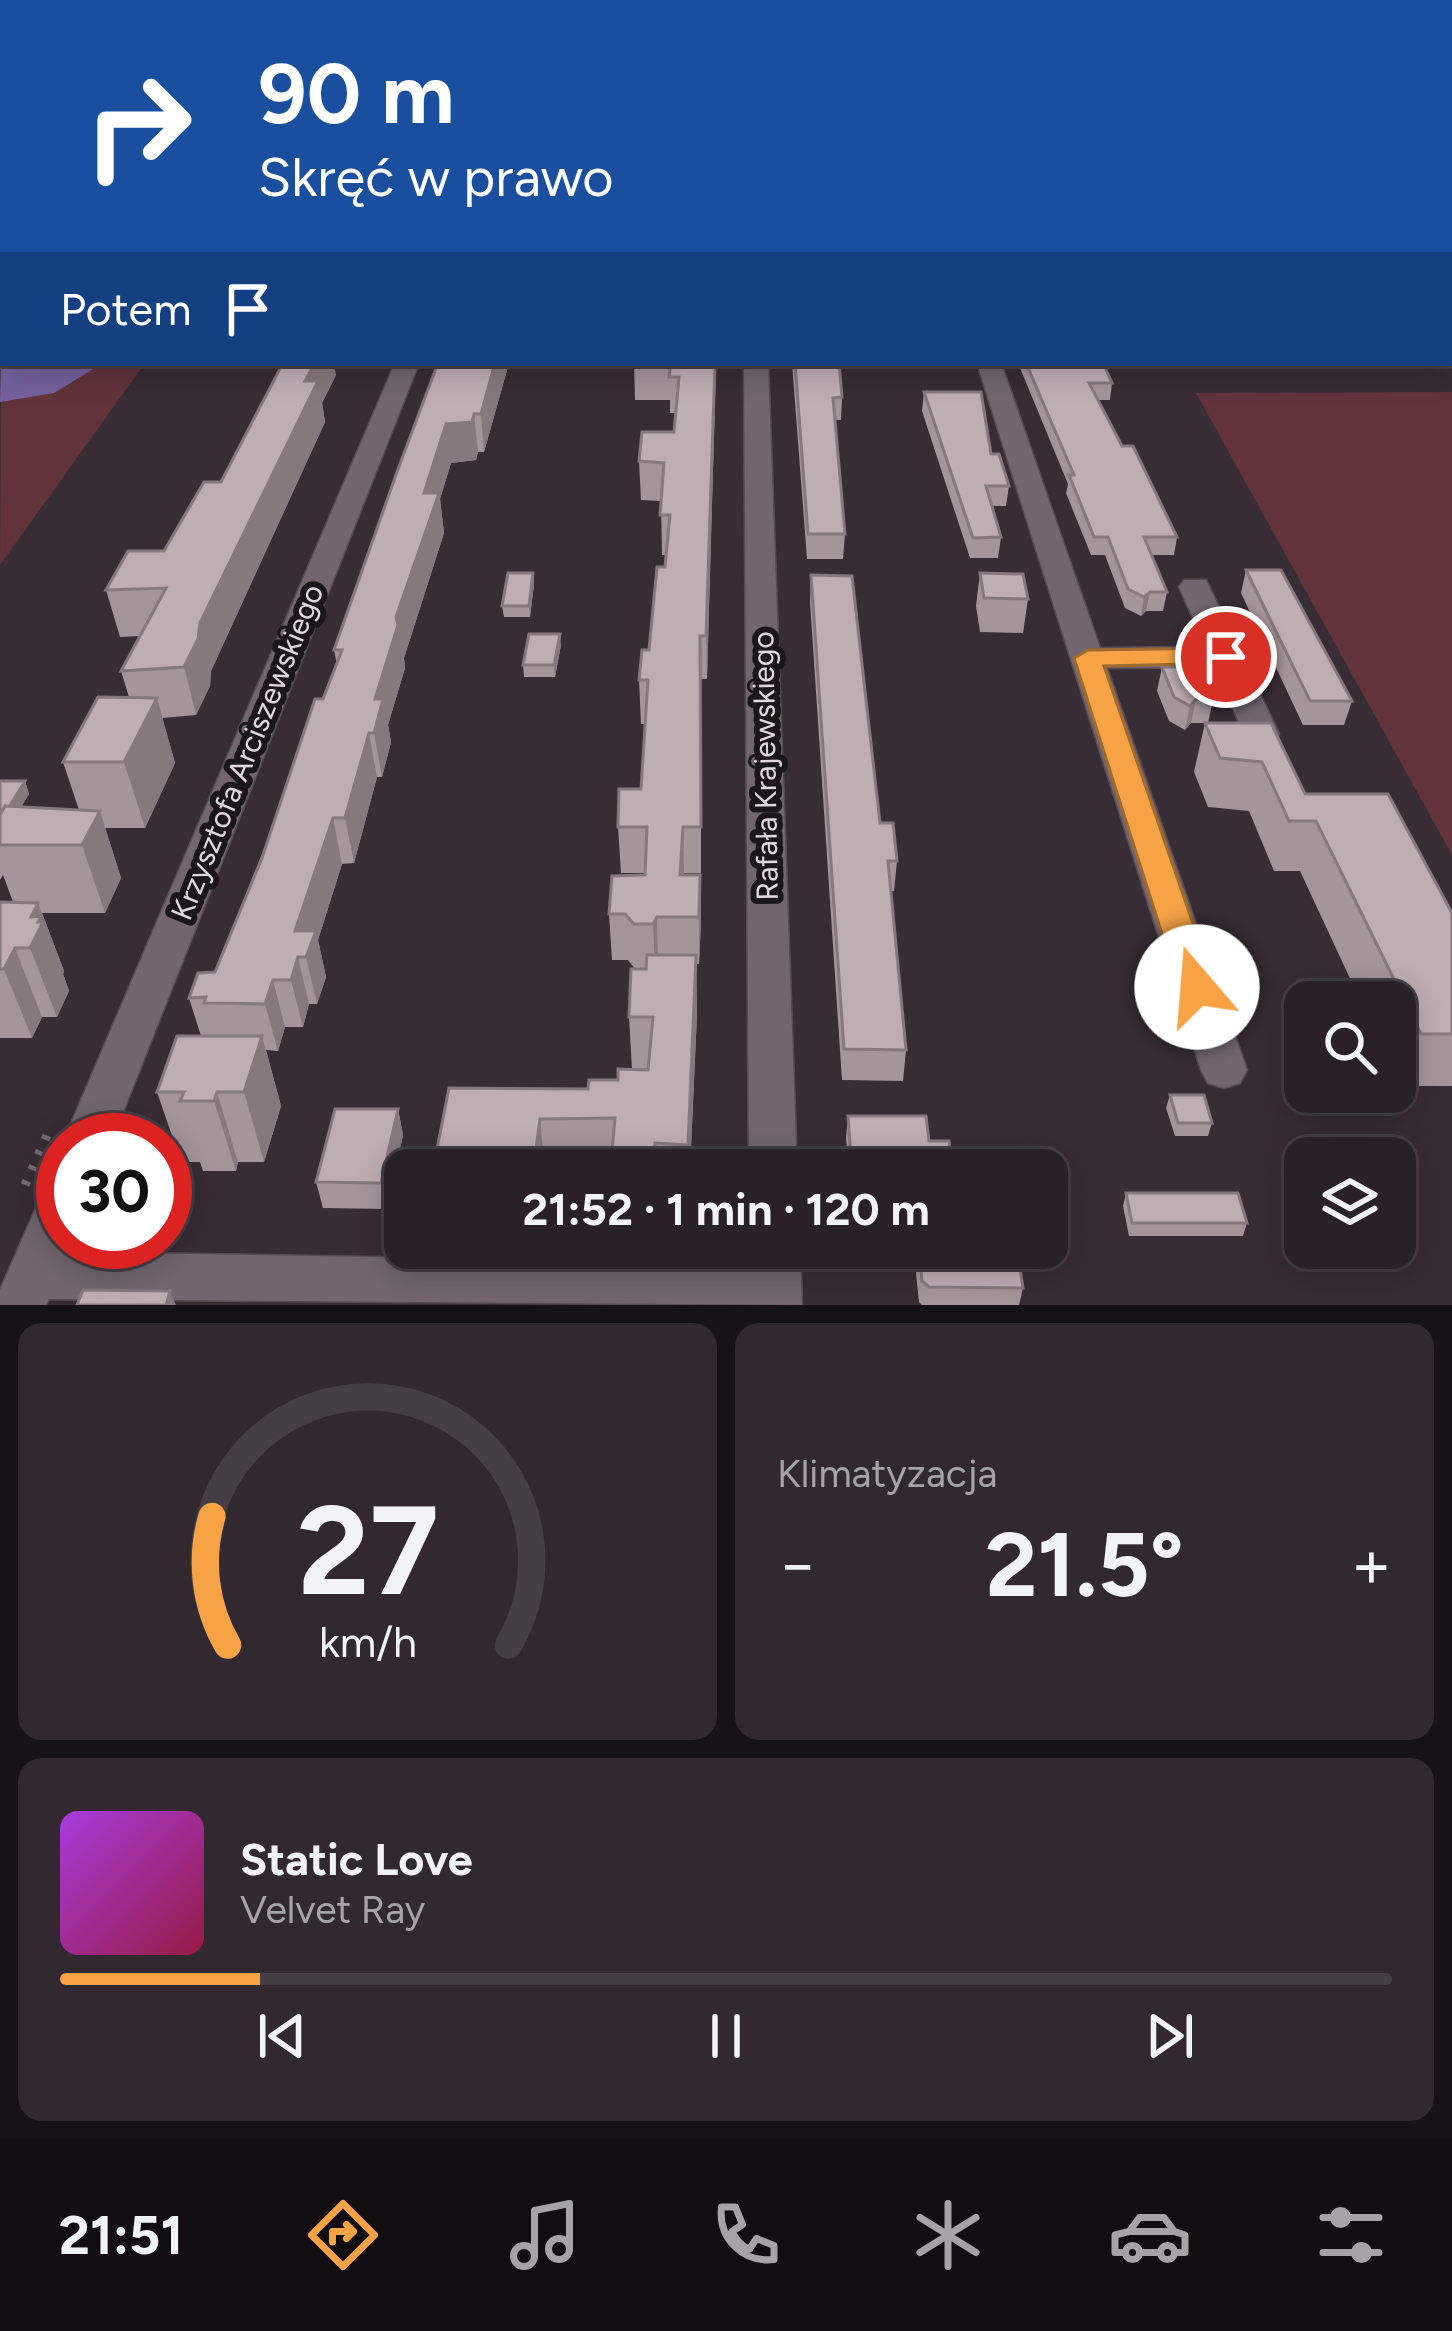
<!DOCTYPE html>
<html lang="pl">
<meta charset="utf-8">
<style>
:root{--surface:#2a2128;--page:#322930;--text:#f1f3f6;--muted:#a5a3a8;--line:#463e45;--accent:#f5a345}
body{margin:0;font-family:Figtree,sans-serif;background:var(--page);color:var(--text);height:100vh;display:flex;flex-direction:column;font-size:45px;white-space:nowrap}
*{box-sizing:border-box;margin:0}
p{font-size:39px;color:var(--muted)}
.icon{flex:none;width:66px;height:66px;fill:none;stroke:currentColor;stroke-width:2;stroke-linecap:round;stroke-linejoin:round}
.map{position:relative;height:1305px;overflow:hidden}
.panel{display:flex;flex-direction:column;gap:18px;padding:18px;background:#171216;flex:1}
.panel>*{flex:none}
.hud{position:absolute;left:0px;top:0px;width:1452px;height:366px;box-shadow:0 6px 30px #0003,0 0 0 3px var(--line);background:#1a4fa0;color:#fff;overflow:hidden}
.buttons{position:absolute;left:1284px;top:981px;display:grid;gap:24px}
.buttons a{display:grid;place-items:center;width:132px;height:132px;border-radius:24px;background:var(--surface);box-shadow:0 6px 30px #0003,0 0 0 3px var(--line);font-size:60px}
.speed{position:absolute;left:36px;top:1113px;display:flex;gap:24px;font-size:60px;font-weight:700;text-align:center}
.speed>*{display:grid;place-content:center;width:156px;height:156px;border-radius:50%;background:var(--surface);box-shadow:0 6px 30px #0003,0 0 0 3px var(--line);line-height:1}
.speed .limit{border:18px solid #d22;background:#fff;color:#111}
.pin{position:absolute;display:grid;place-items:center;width:102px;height:102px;color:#fff;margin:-51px;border:6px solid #fff;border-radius:50%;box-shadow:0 3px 12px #0007}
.me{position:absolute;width:132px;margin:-66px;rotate:342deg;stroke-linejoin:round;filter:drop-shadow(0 0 9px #0008)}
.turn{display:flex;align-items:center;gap:42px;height:252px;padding:0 60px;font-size:54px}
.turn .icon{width:156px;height:156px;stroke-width:2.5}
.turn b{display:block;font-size:84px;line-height:102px}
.then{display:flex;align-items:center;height:114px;padding:0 60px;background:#0003;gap:24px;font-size:45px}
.big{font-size:90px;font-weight:700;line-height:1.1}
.panel .widget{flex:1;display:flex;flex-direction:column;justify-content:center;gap:18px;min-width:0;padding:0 42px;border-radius:24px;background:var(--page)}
.panel .dial{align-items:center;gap:0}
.dial svg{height:312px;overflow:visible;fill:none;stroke:var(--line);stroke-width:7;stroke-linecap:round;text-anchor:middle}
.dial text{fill:var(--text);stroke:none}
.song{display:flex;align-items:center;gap:36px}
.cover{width:144px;height:144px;border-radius:18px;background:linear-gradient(135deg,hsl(280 70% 55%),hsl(340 70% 35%))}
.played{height:12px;border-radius:6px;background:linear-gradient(90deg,var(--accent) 15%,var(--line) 15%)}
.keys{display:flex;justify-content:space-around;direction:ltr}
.heat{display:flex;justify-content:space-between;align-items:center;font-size:66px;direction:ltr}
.panel .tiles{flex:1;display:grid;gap:18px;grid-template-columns:1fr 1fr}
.widget:last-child{grid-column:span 2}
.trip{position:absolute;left:384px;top:1149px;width:684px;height:120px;border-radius:24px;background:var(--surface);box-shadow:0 6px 30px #0003,0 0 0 3px var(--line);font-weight:700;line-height:120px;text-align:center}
.tab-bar{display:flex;height:192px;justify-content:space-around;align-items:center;background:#110d10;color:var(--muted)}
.tab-bar .icon{width:84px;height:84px}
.tab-bar .current{color:var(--accent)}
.tab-bar b{font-size:54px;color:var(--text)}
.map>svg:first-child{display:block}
.green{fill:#62333b}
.water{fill:#73609d}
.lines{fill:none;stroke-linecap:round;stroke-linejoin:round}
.minor-casing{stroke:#554b52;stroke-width:3}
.major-casing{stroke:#554b52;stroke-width:3}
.path-far1{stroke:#766b73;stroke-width:3;stroke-dasharray:1.5 4.5;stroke-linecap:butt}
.path{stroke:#766b73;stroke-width:9;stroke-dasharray:4.5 12;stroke-linecap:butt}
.minor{fill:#72656f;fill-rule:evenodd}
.major{fill:#966fa3;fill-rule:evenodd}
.wall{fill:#a4959b}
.shaded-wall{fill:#86797e}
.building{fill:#bfadb4;stroke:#86797e;stroke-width:3}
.route{fill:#f5a345;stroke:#9f6a2d;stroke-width:3}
.labels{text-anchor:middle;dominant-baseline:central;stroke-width:12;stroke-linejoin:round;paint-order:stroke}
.street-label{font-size:30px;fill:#e0d8de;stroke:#1b161a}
</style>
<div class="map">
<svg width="1452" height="1305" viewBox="0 0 1452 1305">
<rect width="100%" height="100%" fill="#382c35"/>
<g class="green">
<polygon points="3,64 3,363 145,363 0,565"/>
<polygon points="1452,392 1452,855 1196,393"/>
</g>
<polygon class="water" points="3,266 3,363 103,363 54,393 0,402"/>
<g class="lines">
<g class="minor-casing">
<g id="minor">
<polygon points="818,0 832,0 816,3"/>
<polygon points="1132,0 1151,0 1153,3 1135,3"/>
<rect x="1449" y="312" width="3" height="14"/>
<polygon points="395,363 419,363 112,1140 64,1140"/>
<polygon points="744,363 768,363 797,1170 749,1170"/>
<polygon points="977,363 1001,363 1100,648 1206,647 1179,587 1184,580 1206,580 1279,734 1274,742 1248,742 1214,667 1107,668 1247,1070 1240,1083 1224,1088 1208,1083 1201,1070"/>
<polygon points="63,1178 63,1242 71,1242 67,1252 750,1263 750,1248 800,1248 802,1305 49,1299 46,1305 0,1305 0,1290 46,1185"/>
</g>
</g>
<g class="major-casing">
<rect id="major" x="1449" y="95" width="3" height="10"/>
</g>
<polyline class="path-far1" points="3,85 3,105"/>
<g class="path">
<polyline points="133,1140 140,1121"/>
<polyline points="25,1185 49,1131"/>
</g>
<use href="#minor" class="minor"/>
<use href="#major" class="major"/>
</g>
<g class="wall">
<polygon points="1157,0 1452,0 1452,82 1449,81 1449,3 1163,3"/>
<polygon points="438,363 509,363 484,452 478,452 476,460 451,463 440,499 444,533 404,658 405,668 388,725 391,742 382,777 377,777 354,863 342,864 318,940 326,977 317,1004 309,1004 303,1027 285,1027 278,1051 266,1050 281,1106 264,1162 238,1162 236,1171 203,1171 200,1162 181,1162 157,1092 201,1036 189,998 215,972 337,665 334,650"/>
<polygon points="634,363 716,363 707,679 701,679 701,873 684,873 684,875 700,875 701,921 699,964 696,964 697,1014 690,1170 441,1170 437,1149 588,1089 618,1080 632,1070 629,1017 635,969 628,960 612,960 609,914 645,875 645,873 621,873 618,827 641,789 645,724 641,724 639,680 649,650 666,555 662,555 661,501 641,500 639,461 674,432 676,413 670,413 670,400 635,400"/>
<polygon points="792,363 839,363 842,397 841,420 835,420 845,534 843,559 807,559"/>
<polygon points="1018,363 1103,363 1112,383 1110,400 1098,400 1122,446 1177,537 1174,555 1152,555 1167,592 1163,611 1146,611 1141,616 1125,608 1105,555 1091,555 1066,493 1068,484"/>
<polygon points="336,375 322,403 325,422 211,671 210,686 196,715 162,718 175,763 145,828 105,828 121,878 105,913 42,913 64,971 63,974 69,991 57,1017 42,1017 32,1038 0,1038 0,902 13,902 3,875 0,880 0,781 25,781 29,794 21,807 79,810 63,762 129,697 121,671 140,636 120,637 106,590 164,551 221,482"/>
<polygon points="924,392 991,454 1009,486 1006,506 992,506 1001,537 998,558 970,558 922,411"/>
<polygon points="1246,570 1352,701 1344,725 1303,725 1241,593"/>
<polygon points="533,573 534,584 530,617 504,617 502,606"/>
<polygon points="980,573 1028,599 1023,633 980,632 976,606"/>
<polygon points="811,575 880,823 897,861 894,891 891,891 906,1050 903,1081 842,1080 810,602"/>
<polygon points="561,645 555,677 524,677 523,665"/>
<polygon points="1162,667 1213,700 1208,723 1305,794 1452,913 1452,1086 1400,1086 1395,1075 1395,1002 1361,1002 1300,871 1274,871 1249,811 1208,807 1194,772 1205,723 1191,723 1185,730 1169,721 1157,691"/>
<polygon points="1170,1095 1212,1123 1208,1136 1175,1136 1166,1108"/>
<polygon points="398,1109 403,1135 387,1209 323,1208 316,1182"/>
<polygon points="848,1116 929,1141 952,1167 1029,1170 849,1170 846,1138"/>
<polygon points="1126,1193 1247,1223 1243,1236 1129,1236 1123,1206"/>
<polygon points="945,1248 1017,1248 1023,1288 1019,1305 922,1305 919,1302 916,1274 919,1252 946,1253"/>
</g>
<g class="shaded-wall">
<polygon points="0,0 25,0 0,4"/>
<polygon points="632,0 657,0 655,3 629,3"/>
<polygon points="919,0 1007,0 977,3 919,3"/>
<polygon points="315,363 334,363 336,375 322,403 325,422 211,671 210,686 196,715 184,667 200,623"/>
<polygon points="495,363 509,363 484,452 481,414"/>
<polygon points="715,363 716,363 707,679 706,636"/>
<polygon points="474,414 478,452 476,460 451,463 440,499 444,533 404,658 405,668 388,725 391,742 382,777 374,733 375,699 396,617 424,493 446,424"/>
<polygon points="533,573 534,584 530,617 529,606"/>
<polygon points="1150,592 1146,611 1141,616 1144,597"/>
<polygon points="560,634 561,645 555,677 554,665"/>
<polygon points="157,698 175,763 145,828 124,762"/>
<polygon points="1196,699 1191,723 1185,730 1190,706"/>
<polygon points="369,733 377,777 354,863 345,818"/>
<polygon points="25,781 29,794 1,841 0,822"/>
<polygon points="100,811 121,878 105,913 82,845"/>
<polygon points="333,818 342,864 318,940 326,977 317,1004 306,957 295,931"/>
<polygon points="683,827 684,873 681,921 680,875"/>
<polygon points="700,875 701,921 699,964 699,917"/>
<polygon points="38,903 64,971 63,974 69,991 57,1017 30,948 31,917"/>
<polygon points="657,917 658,964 655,971 653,924"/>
<polygon points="15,948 42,1017 32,1038 4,969"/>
<polygon points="696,955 697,1014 690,1170 688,1170"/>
<polygon points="298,957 309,1004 303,1027 291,980"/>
<polygon points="273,980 285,1027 278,1051 265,1004"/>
<polygon points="262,1036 281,1106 264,1162 244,1092"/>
<polygon points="217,1092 238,1162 236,1171 214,1101"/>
<polygon points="398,1109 403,1135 387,1209 381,1183"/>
<polygon points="540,1119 545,1170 524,1170 522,1160"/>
<polygon points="170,1291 176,1305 166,1305"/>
</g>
<g class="building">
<polygon points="219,0 391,0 418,3 213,3"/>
<polygon points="446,0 632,0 629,3 449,3"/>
<polygon points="833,0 920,0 920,3 832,3"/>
<polygon points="1207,0 1452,0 1452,58 1449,57 1449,3 1214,3"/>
<polygon points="283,363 315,363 305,381 318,381 200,623 198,639 184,667 121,671 166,588 106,590 128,551 164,551 204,482 221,482"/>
<polygon points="438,363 495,363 481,414 474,414 472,422 446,424 424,493 439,493 396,617 398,625 375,699 383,699 374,733 369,733 345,818 333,818 295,931 316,931 306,957 298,957 291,980 273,980 265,1004 204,1003 206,997 189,998 198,973 215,972 262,858 315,699 323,699 342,650 334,650 397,472"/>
<polygon points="634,363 715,363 706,636 700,636 701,827 683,827 680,875 700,875 699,917 657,917 653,924 634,924 625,914 609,914 612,876 645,875 647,827 618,827 619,789 641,789 648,680 639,680 642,650 649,650 657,567 665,567 670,515 660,515 664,463 639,461 642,432 674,432 679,377 669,377 671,363"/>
<polygon points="795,363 839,363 842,397 833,398 845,534 808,534"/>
<polygon points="1026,363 1103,363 1112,383 1089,383 1122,446 1133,446 1177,537 1144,537 1167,592 1150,592 1144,597 1128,589 1108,537 1094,537 1069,475 1074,475"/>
<polygon points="924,392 981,392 991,454 999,454 1009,486 986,486 1001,537 973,538"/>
<polygon points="1246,570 1281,570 1352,701 1310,701"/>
<polygon points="508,573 533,573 529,606 502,606"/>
<polygon points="980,573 1023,574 1028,599 984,598"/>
<polygon points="811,575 852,576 880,823 893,823 897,861 888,861 906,1050 844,1049"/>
<polygon points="529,634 560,634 554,665 523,665"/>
<polygon points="1162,667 1200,667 1213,700 1196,699 1190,706 1174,697"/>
<polygon points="98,697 157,698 124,762 63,762"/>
<polygon points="1205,723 1271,723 1305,794 1388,794 1452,913 1452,1034 1421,1034 1316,821 1289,821 1262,762 1220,758"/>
<polygon points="0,781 25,781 9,807 5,806 0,815"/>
<polygon points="5,806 100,811 82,845 0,845 0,815"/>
<polygon points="0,902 38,903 31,917 41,916 38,922 43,922 30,948 15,948 4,969 0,969"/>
<polygon points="647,955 696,955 688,1145 655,1143 654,1162 611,1162 615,1118 540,1119 536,1149 522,1160 509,1160 499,1150 437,1149 449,1088 588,1089 589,1080 618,1080 618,1069 648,1070 653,1017 629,1017 631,969 646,969"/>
<polygon points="177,1036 262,1036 244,1092 217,1092 214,1101 180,1101 184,1092 157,1092"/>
<polygon points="1170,1095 1204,1095 1212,1123 1178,1123"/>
<polygon points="335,1109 398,1109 381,1183 316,1182"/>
<polygon points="848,1116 926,1116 929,1141 949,1141 952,1167 1029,1167 1029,1170 852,1170"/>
<polygon points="1126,1193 1238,1193 1247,1223 1132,1223"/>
<polygon points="951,1248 1017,1248 1023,1288 929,1287 922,1281 919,1252 952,1253"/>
<polygon points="83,1290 170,1291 166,1305 77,1305"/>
</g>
<polygon class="route" points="1226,648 1235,651 1240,657 1235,663 1104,666 1215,987 1210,997 1197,1001 1184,997 1179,987 1074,658 1088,650"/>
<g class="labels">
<g class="street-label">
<text transform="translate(247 752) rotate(-68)">Krzysztofa Arciszewskiego</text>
<text transform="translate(765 766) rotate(-91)">Rafała Krajewskiego</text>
</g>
</g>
</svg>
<div class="buttons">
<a><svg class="icon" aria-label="search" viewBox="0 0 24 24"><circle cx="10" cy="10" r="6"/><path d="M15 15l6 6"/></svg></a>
<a><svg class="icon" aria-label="layers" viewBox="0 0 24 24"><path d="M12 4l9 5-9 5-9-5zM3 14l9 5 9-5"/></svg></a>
</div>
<div class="speed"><div class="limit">30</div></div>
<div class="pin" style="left:1226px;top:657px;background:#d93025"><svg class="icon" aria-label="arrive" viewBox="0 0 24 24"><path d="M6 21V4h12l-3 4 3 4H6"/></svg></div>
<svg class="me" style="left:1197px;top:987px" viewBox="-20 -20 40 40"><circle r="19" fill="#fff"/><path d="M0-13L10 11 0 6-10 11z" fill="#f5a345"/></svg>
<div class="trip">21:52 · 1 min · 120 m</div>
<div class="hud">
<div class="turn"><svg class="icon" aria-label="right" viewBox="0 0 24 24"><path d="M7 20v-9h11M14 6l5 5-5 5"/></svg><div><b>90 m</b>Skręć w prawo</div></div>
<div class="then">Potem<svg class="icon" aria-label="arrive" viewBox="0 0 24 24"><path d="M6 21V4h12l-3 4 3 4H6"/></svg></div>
</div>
</div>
<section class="panel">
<div class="tiles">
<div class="widget dial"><svg viewBox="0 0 100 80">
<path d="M14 69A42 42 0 1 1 86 69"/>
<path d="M14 69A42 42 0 0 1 10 36" stroke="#f5a345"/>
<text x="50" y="56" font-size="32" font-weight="700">27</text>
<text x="50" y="72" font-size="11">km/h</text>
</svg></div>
<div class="widget"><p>Klimatyzacja</p>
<div class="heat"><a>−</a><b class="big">21.5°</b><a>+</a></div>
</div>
<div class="widget">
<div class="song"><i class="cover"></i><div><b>Static Love</b><p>Velvet Ray</p></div></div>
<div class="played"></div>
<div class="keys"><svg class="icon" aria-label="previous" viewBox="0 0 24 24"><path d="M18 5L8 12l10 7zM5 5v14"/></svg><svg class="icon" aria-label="pause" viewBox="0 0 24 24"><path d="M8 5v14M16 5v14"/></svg><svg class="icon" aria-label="next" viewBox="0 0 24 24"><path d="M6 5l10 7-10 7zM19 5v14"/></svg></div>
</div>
</div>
</section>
<nav class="tab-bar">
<b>21:51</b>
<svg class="icon current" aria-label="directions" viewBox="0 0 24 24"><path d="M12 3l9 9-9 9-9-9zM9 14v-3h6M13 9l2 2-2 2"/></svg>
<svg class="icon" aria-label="music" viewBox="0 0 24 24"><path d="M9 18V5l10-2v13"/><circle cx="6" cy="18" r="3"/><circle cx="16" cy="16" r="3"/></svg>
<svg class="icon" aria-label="phone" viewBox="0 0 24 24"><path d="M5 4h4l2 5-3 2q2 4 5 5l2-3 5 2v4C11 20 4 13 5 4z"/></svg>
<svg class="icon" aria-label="climate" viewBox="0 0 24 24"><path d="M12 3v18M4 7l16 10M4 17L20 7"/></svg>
<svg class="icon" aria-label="car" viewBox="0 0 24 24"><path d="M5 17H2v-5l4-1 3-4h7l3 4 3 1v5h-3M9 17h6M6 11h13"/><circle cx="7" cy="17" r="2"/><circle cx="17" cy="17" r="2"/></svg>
<svg class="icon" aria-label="filters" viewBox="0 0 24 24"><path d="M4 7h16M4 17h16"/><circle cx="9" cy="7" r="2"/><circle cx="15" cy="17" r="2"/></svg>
</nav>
